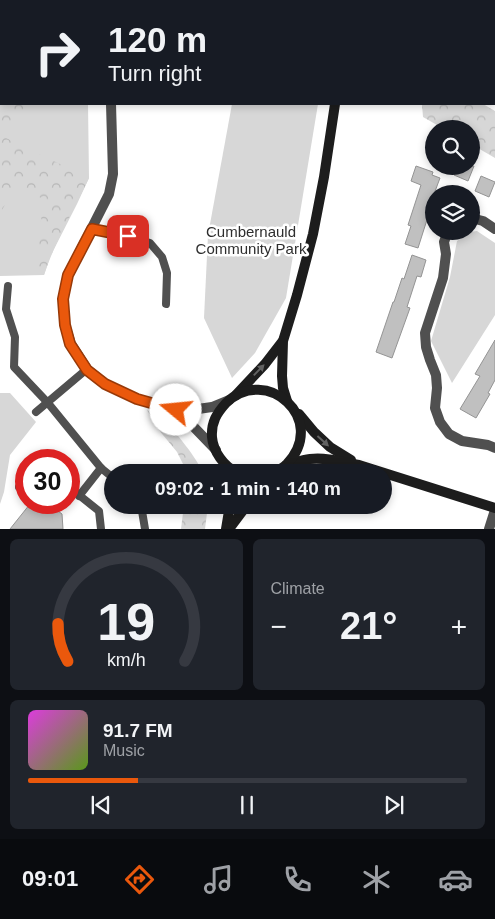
<!DOCTYPE html>
<meta charset="utf-8">
<style>
:root{--surface:#171b24;--page:#20242c;--text:#f1f3f6;--muted:#9ea1a6;--line:#363941;--accent:#ea580c}
body{margin:0;font-family:Helvetica,sans-serif;background:var(--page);color:var(--text);height:100vh;display:flex;flex-direction:column;font-size:19px;white-space:nowrap}
*{box-sizing:border-box;margin:0}
p{font-size:16px;color:var(--muted)}
.icon{flex:none;width:28px;height:28px;fill:none;stroke:currentColor;stroke-width:2;stroke-linecap:round;stroke-linejoin:round}
.map{position:relative;height:529px;overflow:hidden}
.panel{display:flex;flex-direction:column;gap:10px;padding:10px;background:#0d0f14;flex:1}
.panel>*{flex:none}
.top-card{position:absolute;left:0px;top:0px;width:495px;height:105px;box-shadow:0 2px 8px #0003;background:#171b24;color:var(--text);overflow:hidden}
.fabs{position:absolute;left:425px;top:120px;display:grid;gap:10px}
.fabs a{display:grid;place-items:center;width:55px;height:55px;border-radius:50%;background:var(--surface);box-shadow:0 2px 8px #0003;font-size:25px}
.speed{position:absolute;left:15px;top:449px;display:flex;gap:10px;font-size:25px;font-weight:700;text-align:center}
.speed>*{display:grid;place-content:center;width:65px;height:65px;border-radius:50%;background:var(--surface);box-shadow:0 2px 8px #0003;line-height:1}
.speed .limit{border:8px solid #d22;background:#fff;color:#111}
.pin{position:absolute;display:grid;place-items:center;width:42px;height:42px;color:#fff;margin:-21px;border-radius:10px;box-shadow:0 2px 8px #0006}
.me{position:absolute;width:55px;margin:-28px;rotate:287deg;stroke-linejoin:round;filter:drop-shadow(0 0 4px #0008)}
.turn{display:flex;align-items:center;gap:18px;height:105px;padding:0 25px;font-size:22px}
.turn .icon{width:65px;height:65px;stroke-width:2.5}
.turn b{display:block;font-size:35px;line-height:42px}
.big{font-size:38px;font-weight:700;line-height:1.1}
.panel .widget{flex:1;display:flex;flex-direction:column;justify-content:center;gap:8px;min-width:0;padding:0 18px;border-radius:8px;background:var(--page)}
.panel .dial{align-items:center;gap:0}
.dial svg{height:130px;overflow:visible;fill:none;stroke:var(--line);stroke-width:7;stroke-linecap:round;text-anchor:middle}
.dial text{fill:var(--text);stroke:none}
.song{display:flex;align-items:center;gap:15px}
.cover{width:60px;height:60px;border-radius:8px;background:linear-gradient(135deg,hsl(300 70% 55%),hsl(90 70% 35%))}
.played{height:5px;border-radius:2px;background:linear-gradient(90deg,var(--accent) 25%,var(--line) 25%)}
.keys{display:flex;justify-content:space-around;direction:ltr}
.heat{display:flex;justify-content:space-between;align-items:center;font-size:28px;direction:ltr}
.panel .tiles{flex:1;display:grid;gap:10px;grid-template-columns:1fr 1fr}
.widget:last-child{grid-column:span 2}
.trip{position:absolute;left:104px;top:464px;width:288px;height:50px;border-radius:25px;background:var(--surface);box-shadow:0 2px 8px #0003;font-weight:700;line-height:50px;text-align:center}
.menu{display:flex;height:80px;justify-content:space-around;align-items:center;background:#090b0e;color:var(--muted)}
.menu .icon{width:35px;height:35px}
.menu .on{color:var(--accent)}
.menu b{font-size:22px;color:var(--text)}
.map>svg:first-child{display:block}
.green{fill:#d7d7d7}
.forest{fill:url(#forest-crowns)}
.building{fill:#c0c0c0;stroke:#949494}
.lines{fill:none;stroke-linecap:round;stroke-linejoin:round}
.lane{stroke:#505050;stroke-width:8}
.street{stroke:#505050;stroke-width:10}
.secondary{stroke:#1d1d1d;stroke-width:10}
.oneway{fill:#616161}
.route-casing{stroke:#983908;stroke-width:12}
.route{stroke:#ea580c;stroke-width:9}
.labels{text-anchor:middle;dominant-baseline:central;stroke-width:5;stroke-linejoin:round;paint-order:stroke}
.park-label{font-size:15px;fill:#2e2e2e;stroke:#fff}
</style>
<div class="map">
<svg width="495" height="529" viewBox="0 0 495 529">
<defs>
<pattern id="forest-crowns" width="20" height="18" patternUnits="userSpaceOnUse" patternTransform="scale(1.25)"><rect width="20" height="18" fill="#d7d7d7"/><path d="M2 6a3 3 0 1 1 6 0M12 15a3 3 0 1 1 6 0" fill="none" stroke="#b7b7b7"/></pattern>
</defs>
<rect width="100%" height="100%" fill="#fff"/>
<g class="green">
<polygon points="0,46 1,47 1,104 88,104 89,178 77,204 50,257 44,275 0,276"/>
<polygon points="232,104 318,104 286,298 255,353 232,378 204,318 208,235"/>
<polygon points="477,231 495,243 495,315 452,383 431,341 450,277 457,241 470,232"/>
<polygon points="0,393 10,393 36,422 10,455 4,492 0,504"/>
</g>
<g class="forest">
<path d="M0 46 1 47V104H27L4 137 89 178C74 210 55 241 44 275H36L43 198 13 192 0 213Z"/>
<polygon points="422,104 483,104 495,111 495,158 471,144 471,129 444,129 423,117"/>
<path d="M147 410C152 413 159 416 164 421 173 428 200 462 202 472H187L177 452 158 429Z"/>
<polygon points="184,505 208,505 205,529 181,529"/>
</g>
<g class="building">
<polygon points="416,166 433,172 432,175 440,178 434,194 432,204 418,248 405,244 411,226 408,225 421,185 411,181"/>
<polygon points="458,166 474,166 468,181 454,175"/>
<polygon points="481,176 495,182 489,197 475,191"/>
<polygon points="412,255 426,260 421,277 417,276 407,307 410,308 392,358 376,352 393,302 394,302 402,278 404,279"/>
<polygon points="495,340 495,380 488,393 490,394 476,418 460,409 480,376 475,374"/>
<polygon points="30,504 37,504 47,513 58,511 62,514 63,529 10,529"/>
</g>
<g class="lines">
<g class="lane">
<polyline points="127,1 127,0"/>
<polyline points="92,229 128,236 150,243 162,257 167,273 166,304"/>
<polyline points="8,286 6,309 15,337 14,367 48,403 101,468 112,477"/>
<polyline points="36,412 87,369"/>
<polyline points="19,487 26,487"/>
<polyline points="69,487 99,511 101,529"/>
<polyline points="79,496 101,468"/>
<polyline points="141,505 145,529"/>
</g>
<g class="street">
<polyline points="486,0 486,1"/>
<polyline points="111,104 113,174 109,194 68,275 63,299 65,325 71,344 87,369 105,384 137,399 176,410 191,410 212,407 229,400"/>
<polyline points="471,218 483,221 495,229"/>
<polyline points="448,231 444,242 446,254 443,278 425,333 426,347 430,360 436,375 437,388 435,408 440,422 449,434 462,441 488,445 495,448"/>
<polyline points="176,410 189,422 216,450"/>
<polyline points="489,529 495,510"/>
</g>
<g class="secondary">
<polyline points="353,1 353,0"/>
<polyline points="236,395 265,364 282,342"/>
<polyline points="287,401 283,388 282,376 283,341 297,295 313,234 324,177 335,104"/>
<polyline points="299,414 314,432 330,447 351,460"/>
<path d="M286 465C294 463 302 460 310 459 326 457 343 462 359 465L495 508"/>
<path d="M237 472C224 467 213 451 212 437 211 422 217 413 226 403 266 364 329 419 287 464 283 468 278 470 274 472"/>
<polyline points="226,529 230,505"/>
<polyline points="229,529 247,505"/>
</g>
</g>
<defs><path id="oneway-solid" d="M-6-.8H1V-3.2L6.5 0L1 3.2V.8H-6Z" transform="scale(1.25)"/></defs>
<g class="oneway">
<use href="#oneway-solid" transform="translate(259 370) rotate(-46)"/>
<use href="#oneway-solid" transform="translate(323 441) rotate(42)"/>
</g>
<g class="lines">
<g class="route-casing">
<polyline id="route" points="128,236 92,229 68,275 63,299 65,325 70,344 87,370 105,384 137,399 176,410"/>
</g>
<use href="#route" class="route"/>
</g>
<g class="labels">
<g class="park-label">
<text x="251" y="231">Cumbernauld<tspan x="251" dy="17">Community Park</tspan></text>
</g>
</g>
</svg>
<div class="fabs">
<a><svg class="icon" aria-label="search" viewBox="0 0 24 24"><circle cx="10" cy="10" r="6"/><path d="M15 15l6 6"/></svg></a>
<a><svg class="icon" aria-label="layers" viewBox="0 0 24 24"><path d="M12 4l9 5-9 5-9-5zM3 14l9 5 9-5"/></svg></a>
</div>
<div class="speed"><div class="limit">30</div></div>
<div class="pin" style="left:128px;top:236px;background:#d93025"><svg class="icon" aria-label="arrive" viewBox="0 0 24 24"><path d="M6 21V4h12l-3 4 3 4H6"/></svg></div>
<svg class="me" style="left:176px;top:410px" viewBox="-20 -20 40 40"><circle r="19" fill="#fff"/><path d="M0-13L10 11 0 6-10 11z" fill="#ea580c"/></svg>
<div class="trip">09:02 · 1 min · 140 m</div>
<div class="top-card">
<div class="turn"><svg class="icon" aria-label="right" viewBox="0 0 24 24"><path d="M7 20v-9h11M14 6l5 5-5 5"/></svg><div><b>120 m</b>Turn right</div></div>
</div>
</div>
<section class="panel">
<div class="tiles">
<div class="widget dial"><svg viewBox="0 0 100 80">
<path d="M14 69A42 42 0 1 1 86 69"/>
<path d="M14 69A42 42 0 0 1 8 46" stroke="#ea580c"/>
<text x="50" y="56" font-size="32" font-weight="700">19</text>
<text x="50" y="72" font-size="11">km/h</text>
</svg></div>
<div class="widget"><p>Climate</p>
<div class="heat"><a>−</a><b class="big">21°</b><a>+</a></div>
</div>
<div class="widget">
<div class="song"><i class="cover"></i><div><b>91.7 FM</b><p>Music</p></div></div>
<div class="played"></div>
<div class="keys"><svg class="icon" aria-label="previous" viewBox="0 0 24 24"><path d="M18 5L8 12l10 7zM5 5v14"/></svg><svg class="icon" aria-label="pause" viewBox="0 0 24 24"><path d="M8 5v14M16 5v14"/></svg><svg class="icon" aria-label="next" viewBox="0 0 24 24"><path d="M6 5l10 7-10 7zM19 5v14"/></svg></div>
</div>
</div>
</section>
<nav class="menu">
<b>09:01</b>
<svg class="icon on" aria-label="directions" viewBox="0 0 24 24"><path d="M12 3l9 9-9 9-9-9zM9 14v-3h6M13 9l2 2-2 2"/></svg>
<svg class="icon" aria-label="music" viewBox="0 0 24 24"><path d="M9 18V5l10-2v13"/><circle cx="6" cy="18" r="3"/><circle cx="16" cy="16" r="3"/></svg>
<svg class="icon" aria-label="phone" viewBox="0 0 24 24"><path d="M5 4h4l2 5-3 2q2 4 5 5l2-3 5 2v4C11 20 4 13 5 4z"/></svg>
<svg class="icon" aria-label="climate" viewBox="0 0 24 24"><path d="M12 3v18M4 7l16 10M4 17L20 7"/></svg>
<svg class="icon" aria-label="car" viewBox="0 0 24 24"><path d="M5 17H2v-5l4-1 3-4h7l3 4 3 1v5h-3M9 17h6M6 11h13"/><circle cx="7" cy="17" r="2"/><circle cx="17" cy="17" r="2"/></svg>
</nav>
